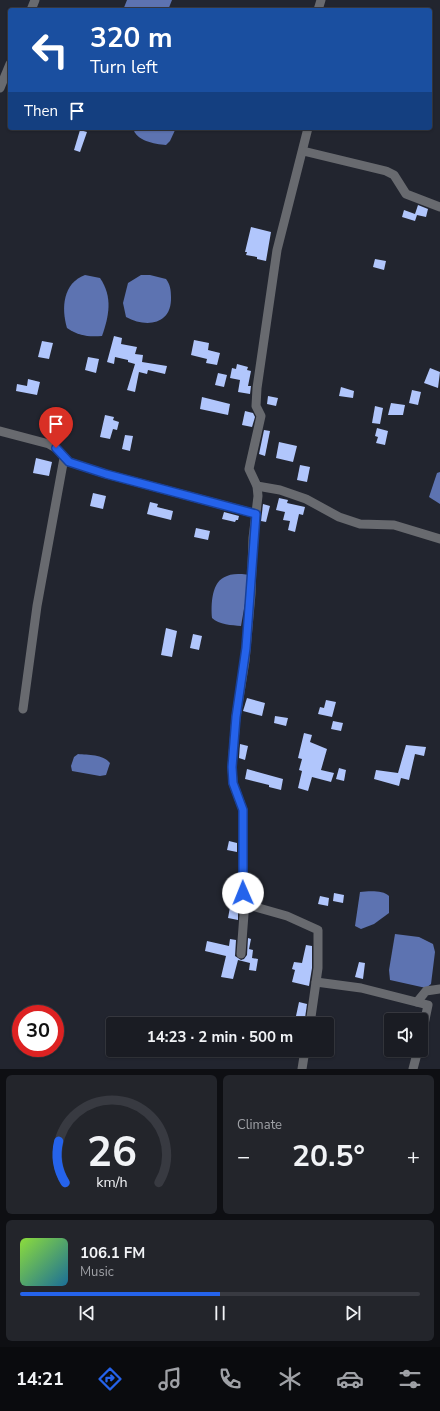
<!DOCTYPE html>
<meta charset="utf-8">
<style>
:root{--surface:#1a1c23;--page:#23252b;--text:#f1f3f6;--muted:#9fa1a6;--line:#383a41;--accent:#2563eb}
body{margin:0;font-family:"Nunito Sans",sans-serif;background:var(--page);color:var(--text);height:100vh;display:flex;flex-direction:column;font-size:15px;white-space:nowrap}
*{box-sizing:border-box;margin:0}
p{font-size:13px;color:var(--muted)}
.icon{flex:none;width:22px;height:22px;fill:none;stroke:currentColor;stroke-width:2;stroke-linecap:round;stroke-linejoin:round}
.map{position:relative;height:1069px;overflow:hidden}
.side{display:flex;flex-direction:column;gap:6px;padding:6px;background:#0e0f13;flex:1}
.side>*{flex:none}
.banner{position:absolute;left:8px;top:8px;width:424px;height:122px;border-radius:4px;box-shadow:0 1px 3px #0004,0 0 0 1px var(--line);background:#1a4fa0;color:#fff;overflow:hidden}
.tools{position:absolute;left:384px;top:1013px;display:grid;gap:8px}
.tools a{display:grid;place-items:center;width:44px;height:44px;border-radius:4px;background:var(--surface);box-shadow:0 1px 3px #0004,0 0 0 1px var(--line);font-size:20px}
.speed{position:absolute;left:12px;top:1005px;display:flex;gap:8px;font-size:20px;font-weight:700;text-align:center}
.speed>*{display:grid;place-content:center;width:52px;height:52px;border-radius:50%;background:var(--surface);box-shadow:0 1px 3px #0004,0 0 0 1px var(--line);line-height:1}
.speed .limit{border:6px solid #d22;background:#fff;color:#111}
.pin{position:absolute;display:grid;place-items:center;width:34px;height:34px;color:#fff;margin:-41px -17px;border-radius:50% 50% 50% 0;rotate:-45deg;box-shadow:0 0 4px #0007}
.pin .icon{rotate:45deg}
.me{position:absolute;width:44px;margin:-22px;rotate:359deg;stroke-linejoin:round;filter:drop-shadow(0 0 3px #0008)}
.turn{display:flex;align-items:center;gap:14px;height:84px;padding:0 16px;font-size:18px}
.turn .icon{width:52px;height:52px;stroke-width:2.5}
.turn b{display:block;font-size:28px;line-height:34px}
.then{display:flex;align-items:center;height:38px;padding:0 16px;background:#0003;gap:8px;font-size:15px}
.big{font-size:30px;font-weight:700;line-height:1.1}
.side .tile{flex:1;display:flex;flex-direction:column;justify-content:center;gap:6px;min-width:0;padding:0 14px;border-radius:6px;background:var(--page)}
.side .dial{align-items:center;gap:0}
.dial svg{height:104px;overflow:visible;fill:none;stroke:var(--line);stroke-width:7;stroke-linecap:round;text-anchor:middle}
.dial text{fill:var(--text);stroke:none}
.song{display:flex;align-items:center;gap:12px}
.cover{width:48px;height:48px;border-radius:6px;background:linear-gradient(135deg,hsl(90 70% 55%),hsl(200 70% 35%))}
.played{height:4px;border-radius:2px;background:linear-gradient(90deg,var(--accent) 50%,var(--line) 50%)}
.keys{display:flex;justify-content:space-around;direction:ltr}
.heat{display:flex;justify-content:space-between;align-items:center;font-size:22px;direction:ltr}
.side .tiles{flex:1;display:grid;gap:6px;grid-template-columns:1fr 1fr}
.tile:last-child{grid-column:span 2}
.trip{position:absolute;left:106px;top:1017px;width:228px;height:40px;border-radius:4px;background:var(--surface);box-shadow:0 1px 3px #0004,0 0 0 1px var(--line);font-weight:700;line-height:40px;text-align:center}
.tabs{display:flex;height:64px;justify-content:space-around;align-items:center;background:#0a0b0e;color:var(--muted)}
.tabs .icon{width:28px;height:28px}
.tabs .active{color:var(--accent)}
.tabs b{font-size:18px;color:var(--text)}
.map>svg:first-child{display:block}
.water{fill:#5d73b1}
.building{fill:#b1c6fc}
.lines{fill:none;stroke-linecap:round;stroke-linejoin:round}
.minor{stroke:#686a6f;stroke-width:9}
.route-casing{stroke:#184099;stroke-width:10}
.route{stroke:#2563eb;stroke-width:7}
</style>
<div class="map">
<svg width="440" height="1069" viewBox="0 0 440 1069">
<rect width="100%" height="100%" fill="#22252f"/>
<g class="water">
<polygon points="127,0 172,0 168,10 123,10"/>
<path d="M133 128H176L170 141 166 145C154 144 136 141 133 128Z"/>
<path d="M85 275 100 278C113 297 109 316 102 336 88 337 79 336 67 328 61 308 63 283 85 275Z"/>
<path d="M141 275H150L166 279C170 284 171 290 171 297 172 325 146 328 126 317L123 303 128 283Z"/>
<polygon points="440,472 440,504 429,497 437,473"/>
<path d="M242 574 250 575 241 626C232 625 219 625 212 618 211 605 211 581 227 576 231 574 237 574 242 574Z"/>
<path d="M78 754C88 755 103 754 110 763L106 775 100 776 72 771 71 766 74 757Z"/>
<path d="M360 892C369 891 383 890 389 896V913L374 924 361 929 355 926Z"/>
<polygon points="395,934 419,937 433,944 435,952 431,984 426,988 390,980 389,970"/>
</g>
<g class="building">
<polygon points="80,130 87,132 80,152 74,150"/>
<polygon points="418,205 428,209 426,217 417,215 415,221 402,217 404,210 415,214"/>
<polygon points="251,227 271,232 266,261 257,259 257,257 246,255 247,252 245,252"/>
<polygon points="375,259 386,261 384,270 373,267"/>
<polygon points="114,336 122,338 121,344 137,347 135,354 143,355 142,362 167,366 165,374 148,370 147,374 139,372 135,392 127,390 135,364 128,362 128,360 115,357 114,364 107,362"/>
<polygon points="194,340 209,343 208,350 220,353 217,365 206,363 207,359 191,355"/>
<polygon points="42,341 53,343 49,359 38,357"/>
<polygon points="88,357 99,359 96,373 85,370"/>
<polygon points="237,364 248,367 247,370 251,371 248,386 251,386 250,394 238,392 240,380 230,378 232,368 236,369"/>
<polygon points="430,368 440,372 438,388 424,383"/>
<polygon points="218,373 227,375 224,387 215,385"/>
<polygon points="28,379 40,382 37,395 16,391 17,384 27,386"/>
<polygon points="341,387 354,391 353,398 339,396"/>
<polygon points="412,390 421,392 418,405 409,403"/>
<polygon points="268,396 278,398 276,406 267,404"/>
<polygon points="202,397 230,404 228,415 200,409"/>
<polygon points="391,403 405,405 403,415 388,415"/>
<polygon points="375,406 383,408 380,424 372,423"/>
<polygon points="245,411 253,413 255,417 252,427 242,425"/>
<polygon points="105,415 114,417 113,420 119,422 117,430 113,429 110,439 100,437"/>
<polygon points="377,428 388,431 385,445 376,443 378,437 375,436"/>
<polygon points="264,430 270,431 265,456 259,454"/>
<polygon points="125,435 133,436 130,451 122,449"/>
<polygon points="279,442 297,446 293,462 276,458"/>
<polygon points="36,458 52,462 49,476 33,473"/>
<polygon points="300,465 310,467 307,482 297,480"/>
<polygon points="93,493 106,496 103,509 90,506"/>
<polygon points="279,498 288,500 287,503 305,507 303,515 299,514 295,532 288,530 290,521 283,520 285,512 276,510"/>
<polygon points="150,502 158,504 157,507 173,511 171,520 147,514"/>
<polygon points="263,504 270,506 266,522 261,521"/>
<polygon points="224,512 239,516 238,520 236,520 235,522 222,519"/>
<polygon points="196,528 210,531 208,540 194,537"/>
<polygon points="166,628 177,631 172,657 161,655"/>
<polygon points="193,634 202,636 199,650 190,648"/>
<polygon points="247,698 265,703 262,716 243,711"/>
<polygon points="326,700 336,702 332,717 318,714 320,707 324,708"/>
<polygon points="275,716 288,718 286,726 274,723"/>
<polygon points="333,721 343,723 341,731 331,729"/>
<polygon points="304,733 312,735 310,742 327,749 321,770 334,773 331,782 312,777 308,791 298,788 302,771 299,770 302,759 298,758"/>
<polygon points="240,744 248,746 245,760 239,758"/>
<polygon points="406,745 426,747 424,756 415,754 409,780 401,778 399,786 374,779 376,770 398,773"/>
<polygon points="339,768 346,770 344,781 336,779"/>
<polygon points="247,769 283,779 281,790 269,787 269,785 245,779"/>
<polygon points="229,841 237,843 237,852 227,850"/>
<polygon points="227,883 237,885 234,900 224,898"/>
<polygon points="334,893 344,895 343,903 333,901"/>
<polygon points="320,896 329,898 328,906 318,904"/>
<polygon points="230,907 238,909 238,920 228,918"/>
<polygon points="248,938 251,939 249,949 253,950 252,958 258,959 256,971 249,970 250,963 238,960 233,979 221,977 226,956 205,951 207,941 229,946 230,939 236,940 235,956 241,960 244,959 247,955"/>
<polygon points="306,945 312,946 312,968 309,986 292,982 295,970 292,969 294,962 302,963"/>
<polygon points="359,962 365,963 363,979 355,977"/>
<polygon points="299,1002 307,1004 305,1018 296,1016"/>
</g>
<g class="lines">
<g class="minor">
<polyline points="31,10 35,0"/>
<polyline points="318,10 321,0"/>
<polyline points="0,88 10,64"/>
<polyline points="308,128 277,250 257,388 256,406 261,416 249,469 257,486 258,496 253,538 251,594 245,661 236,717 232,767 233,783 243,810 243,893 245,901 252,906 287,916 318,930 318,968 310,1024"/>
<polyline points="303,151 386,171 394,175 406,194 440,207"/>
<polyline points="0,431 49,444 56,448 69,462 106,474 256,514"/>
<polyline points="257,486 280,490 306,499 339,517 360,524 394,525 440,539"/>
<polyline points="23,709 37,606 64,458"/>
<polyline points="241,954 245,901"/>
<polyline points="316,982 361,988 428,1005 421,1039"/>
<polyline points="417,1002 426,991 440,989"/>
<polyline points="302,1069 305,1050"/>
<polyline points="413,1069 418,1050"/>
</g>
</g>
<g class="lines">
<g class="route-casing">
<polyline id="route" points="56,448 69,462 106,474 256,514 246,648 236,717 232,767 233,783 243,810 243,893"/>
</g>
<use href="#route" class="route"/>
</g>
</svg>
<div class="tools">
<a><svg class="icon" aria-label="sound" viewBox="0 0 24 24"><path d="M4 9h4l5-4v14l-5-4H4zM17 9q2 3 0 6"/></svg></a>
</div>
<div class="speed"><div class="limit">30</div></div>
<div class="pin" style="left:56px;top:448px;background:#d93025"><svg class="icon" aria-label="arrive" viewBox="0 0 24 24"><path d="M6 21V4h12l-3 4 3 4H6"/></svg></div>
<svg class="me" style="left:243px;top:893px" viewBox="-20 -20 40 40"><circle r="19" fill="#fff"/><path d="M0-13L10 11 0 6-10 11z" fill="#2563eb"/></svg>
<div class="trip">14:23 · 2 min · 500 m</div>
<div class="banner">
<div class="turn"><svg class="icon" aria-label="left" viewBox="0 0 24 24"><path d="M17 20v-9H6M10 6l-5 5 5 5"/></svg><div><b>320 m</b>Turn left</div></div>
<div class="then">Then<svg class="icon" aria-label="arrive" viewBox="0 0 24 24"><path d="M6 21V4h12l-3 4 3 4H6"/></svg></div>
</div>
</div>
<section class="side">
<div class="tiles">
<div class="tile dial"><svg viewBox="0 0 100 80">
<path d="M14 69A42 42 0 1 1 86 69"/>
<path d="M14 69A42 42 0 0 1 9 37" stroke="#2563eb"/>
<text x="50" y="56" font-size="32" font-weight="700">26</text>
<text x="50" y="72" font-size="11">km/h</text>
</svg></div>
<div class="tile"><p>Climate</p>
<div class="heat"><a>−</a><b class="big">20.5°</b><a>+</a></div>
</div>
<div class="tile">
<div class="song"><i class="cover"></i><div><b>106.1 FM</b><p>Music</p></div></div>
<div class="played"></div>
<div class="keys"><svg class="icon" aria-label="previous" viewBox="0 0 24 24"><path d="M18 5L8 12l10 7zM5 5v14"/></svg><svg class="icon" aria-label="pause" viewBox="0 0 24 24"><path d="M8 5v14M16 5v14"/></svg><svg class="icon" aria-label="next" viewBox="0 0 24 24"><path d="M6 5l10 7-10 7zM19 5v14"/></svg></div>
</div>
</div>
</section>
<nav class="tabs">
<b>14:21</b>
<svg class="icon active" aria-label="directions" viewBox="0 0 24 24"><path d="M12 3l9 9-9 9-9-9zM9 14v-3h6M13 9l2 2-2 2"/></svg>
<svg class="icon" aria-label="music" viewBox="0 0 24 24"><path d="M9 18V5l10-2v13"/><circle cx="6" cy="18" r="3"/><circle cx="16" cy="16" r="3"/></svg>
<svg class="icon" aria-label="phone" viewBox="0 0 24 24"><path d="M5 4h4l2 5-3 2q2 4 5 5l2-3 5 2v4C11 20 4 13 5 4z"/></svg>
<svg class="icon" aria-label="climate" viewBox="0 0 24 24"><path d="M12 3v18M4 7l16 10M4 17L20 7"/></svg>
<svg class="icon" aria-label="car" viewBox="0 0 24 24"><path d="M5 17H2v-5l4-1 3-4h7l3 4 3 1v5h-3M9 17h6M6 11h13"/><circle cx="7" cy="17" r="2"/><circle cx="17" cy="17" r="2"/></svg>
<svg class="icon" aria-label="filters" viewBox="0 0 24 24"><path d="M4 7h16M4 17h16"/><circle cx="9" cy="7" r="2"/><circle cx="15" cy="17" r="2"/></svg>
</nav>
